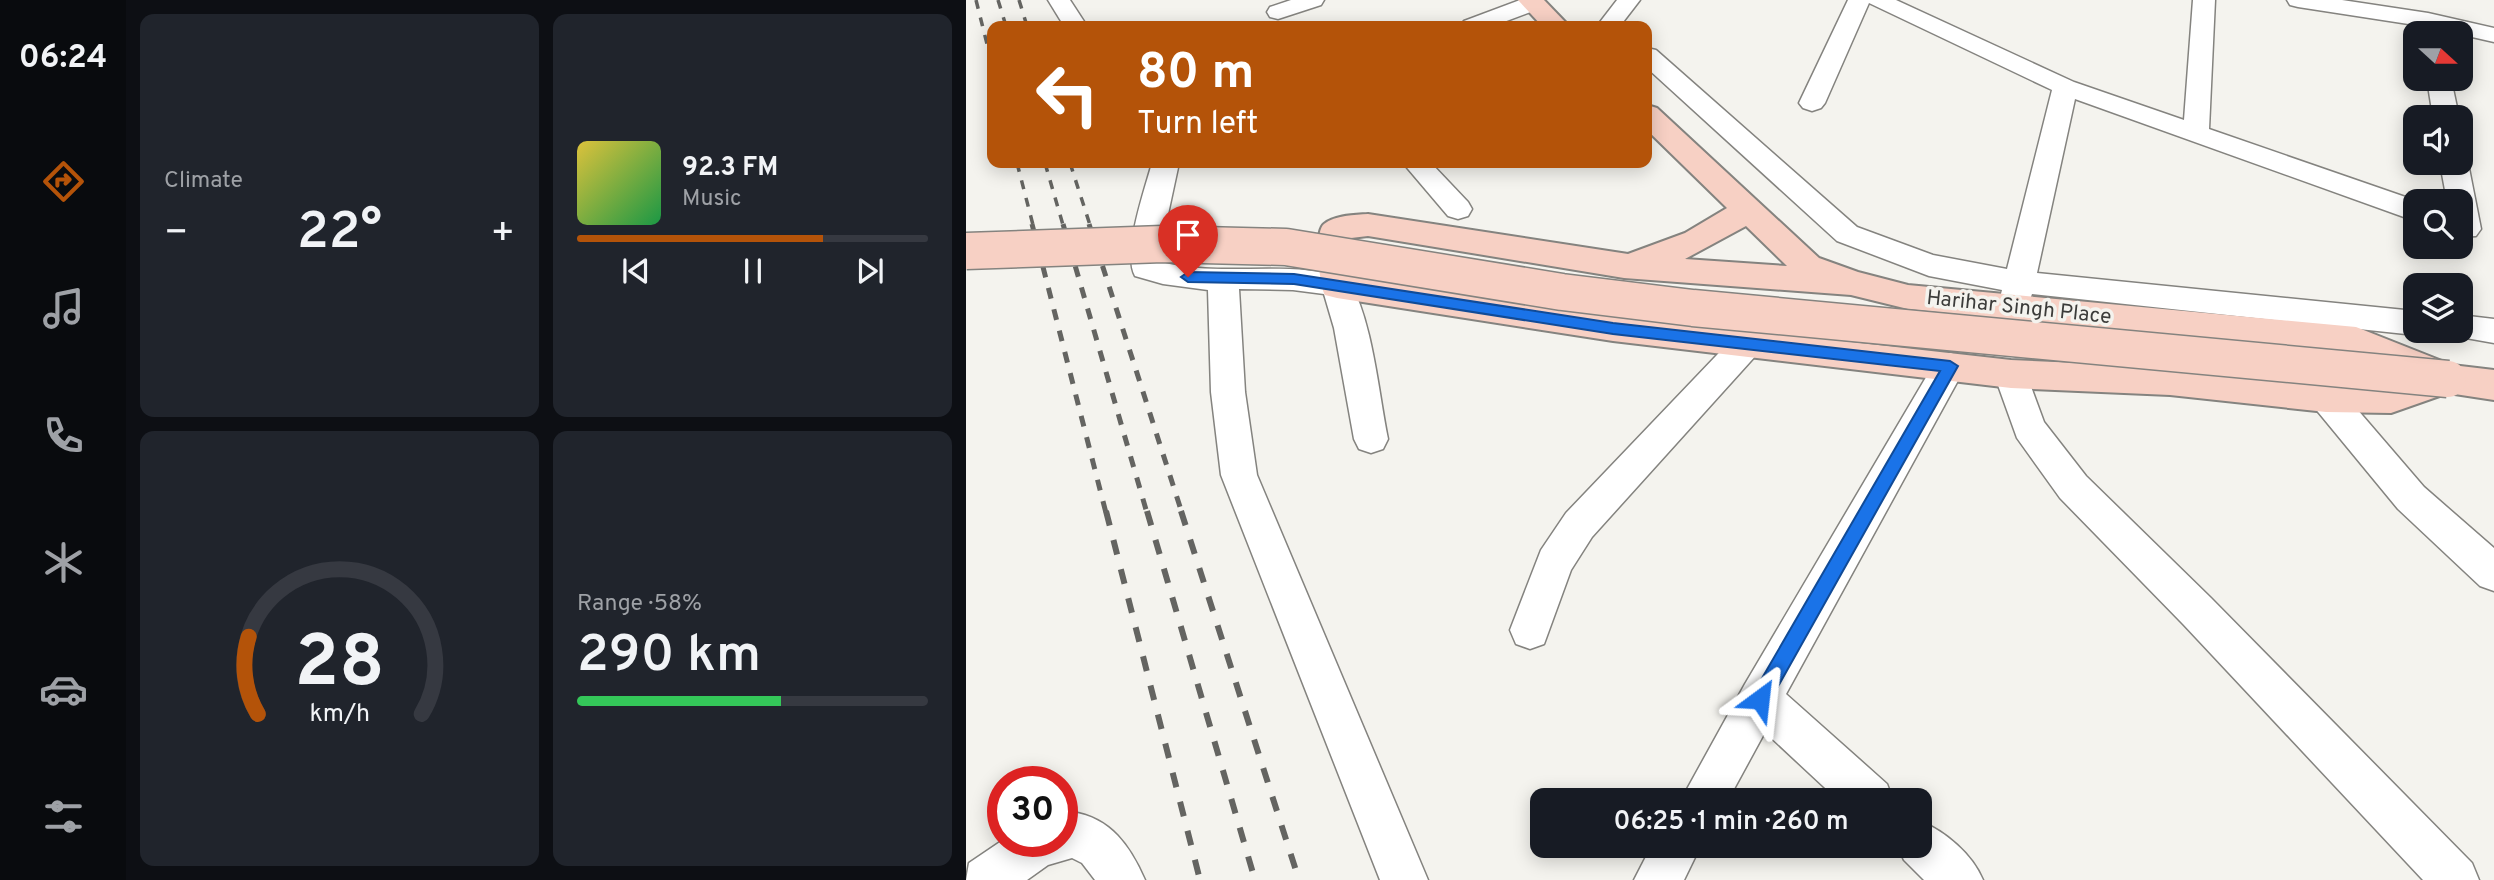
<!DOCTYPE html>
<meta charset="utf-8">
<style>
:root{--surface:#171b24;--page:#20242c;--text:#f1f3f6;--muted:#9ea1a6;--line:#363941;--accent:#b45309}
body{margin:0;font-family:Overpass,sans-serif;background:var(--page);color:var(--text);height:100vh;display:flex;flex-direction:column;font-size:26px;white-space:nowrap}
*{box-sizing:border-box;margin:0}
p{font-size:23px;color:var(--muted)}
.icon{flex:none;width:38px;height:38px;fill:none;stroke:currentColor;stroke-width:2;stroke-linecap:round;stroke-linejoin:round}
.map{position:relative;flex:1;overflow:hidden}
.sheet{display:flex;flex-direction:column;gap:14px;padding:14px;background:#0d0f14;width:840px}
.sheet>*{flex:none}
.hud{position:absolute;left:21px;top:21px;width:665px;height:147px;border-radius:14px;box-shadow:0 4px 18px #0003;background:#b45309;color:#fff;overflow:hidden}
.needle{width:46px;rotate:111deg}
.fabs{position:absolute;left:1437px;top:21px;display:grid;gap:14px}
.fabs a{display:grid;place-items:center;width:70px;height:70px;border-radius:14px;background:var(--surface);box-shadow:0 4px 18px #0003;font-size:35px}
.speed{position:absolute;left:21px;top:766px;display:flex;gap:14px;font-size:35px;font-weight:700;text-align:center}
.speed>*{display:grid;place-content:center;width:91px;height:91px;border-radius:50%;background:var(--surface);box-shadow:0 4px 18px #0003;line-height:1}
.speed .limit{border:10px solid #d22;background:#fff;color:#111}
.pin{position:absolute;display:grid;place-items:center;width:60px;height:60px;color:#fff;margin:-72px -30px;border-radius:50% 50% 50% 0;rotate:-45deg;box-shadow:0 0 7px #0007}
.pin .icon{rotate:45deg}
.me{position:absolute;width:77px;margin:-38px;rotate:30deg;stroke-linejoin:round;filter:drop-shadow(0 0 5px #0008)}
.turn{display:flex;align-items:center;gap:24px;height:147px;padding:0 35px;font-size:32px}
.turn .icon{width:91px;height:91px;stroke-width:2.5}
.turn b{display:block;font-size:49px;line-height:60px}
.big{font-size:52px;font-weight:600;line-height:1.1}
.sheet .card{flex:1;display:flex;flex-direction:column;justify-content:center;gap:10px;min-width:0;padding:0 24px;border-radius:14px;background:var(--page)}
.sheet .dial{align-items:center;gap:0}
.dial svg{height:182px;overflow:visible;fill:none;stroke:var(--line);stroke-width:7;stroke-linecap:round;text-anchor:middle}
.dial text{fill:var(--text);stroke:none}
.song{display:flex;align-items:center;gap:21px}
.cover{width:84px;height:84px;border-radius:10px;background:linear-gradient(135deg,hsl(50 70% 55%),hsl(140 70% 35%))}
.played{height:7px;border-radius:4px;background:linear-gradient(90deg,var(--accent) 70%,var(--line) 70%)}
.keys{display:flex;justify-content:space-around;direction:ltr}
.heat{display:flex;justify-content:space-between;align-items:center;font-size:38px;direction:ltr}
.charge{height:10px;border-radius:5px;background:linear-gradient(90deg,#34c759 58%,var(--line) 0)}
.sheet .tiles{flex:1;display:grid;gap:14px;grid-template-columns:repeat(2,1fr)}
.trip{position:absolute;left:564px;top:788px;width:402px;height:70px;border-radius:14px;background:var(--surface);box-shadow:0 4px 18px #0003;font-weight:600;line-height:70px;text-align:center}
main{display:flex;flex:1;min-height:0}
.menu{display:flex;flex-direction:column;width:126px;justify-content:space-around;align-items:center;background:#090b0e;color:var(--muted)}
.menu .icon{width:49px;height:49px}
.menu .on{color:var(--accent)}
.menu b{font-size:32px;color:var(--text)}
.map>svg:first-child{display:block}
.lines{fill:none;stroke-linecap:round;stroke-linejoin:round}
.street-casing{stroke:#84837f;stroke-width:3}
.secondary-casing{stroke:#84837f;stroke-width:4}
.street{fill:#fff;fill-rule:evenodd}
.secondary{fill:#f7d0c4;fill-rule:evenodd}
.rail-far2{stroke:#646461;stroke-width:3.5;stroke-dasharray:9 9;stroke-linecap:butt}
.rail-far1{stroke:#646461;stroke-width:5;stroke-dasharray:11 11;stroke-linecap:butt}
.rail{stroke:#646461;stroke-width:6;stroke-dasharray:15 15;stroke-linecap:butt}
.secondary-bridge-casing{stroke:#84837f;stroke-width:39;stroke-linecap:butt}
.secondary-bridge{stroke:#f7d0c4;stroke-width:36}
.route{fill:#1a73e8;stroke:#114b97;stroke-width:2}
.labels{text-anchor:middle;dominant-baseline:central;stroke-width:7;stroke-linejoin:round;paint-order:stroke}
.street-label{font-size:21px;fill:#3c3c3a;stroke:#f4f3ee}
</style>
<main>
<nav class="menu">
<b>06:24</b>
<svg class="icon on" aria-label="directions" viewBox="0 0 24 24"><path d="M12 3l9 9-9 9-9-9zM9 14v-3h6M13 9l2 2-2 2"/></svg>
<svg class="icon" aria-label="music" viewBox="0 0 24 24"><path d="M9 18V5l10-2v13"/><circle cx="6" cy="18" r="3"/><circle cx="16" cy="16" r="3"/></svg>
<svg class="icon" aria-label="phone" viewBox="0 0 24 24"><path d="M5 4h4l2 5-3 2q2 4 5 5l2-3 5 2v4C11 20 4 13 5 4z"/></svg>
<svg class="icon" aria-label="climate" viewBox="0 0 24 24"><path d="M12 3v18M4 7l16 10M4 17L20 7"/></svg>
<svg class="icon" aria-label="car" viewBox="0 0 24 24"><path d="M5 17H2v-5l4-1 3-4h7l3 4 3 1v5h-3M9 17h6M6 11h13"/><circle cx="7" cy="17" r="2"/><circle cx="17" cy="17" r="2"/></svg>
<svg class="icon" aria-label="filters" viewBox="0 0 24 24"><path d="M4 7h16M4 17h16"/><circle cx="9" cy="7" r="2"/><circle cx="15" cy="17" r="2"/></svg>
</nav>
<section class="sheet">
<div class="tiles">
<div class="card"><p>Climate</p>
<div class="heat"><a>−</a><b class="big">22°</b><a>+</a></div>
</div>
<div class="card">
<div class="song"><i class="cover"></i><div><b>92.3 FM</b><p>Music</p></div></div>
<div class="played"></div>
<div class="keys"><svg class="icon" aria-label="previous" viewBox="0 0 24 24"><path d="M18 5L8 12l10 7zM5 5v14"/></svg><svg class="icon" aria-label="pause" viewBox="0 0 24 24"><path d="M8 5v14M16 5v14"/></svg><svg class="icon" aria-label="next" viewBox="0 0 24 24"><path d="M6 5l10 7-10 7zM19 5v14"/></svg></div>
</div>
<div class="card dial"><svg viewBox="0 0 100 80">
<path d="M14 69A42 42 0 1 1 86 69"/>
<path d="M14 69A42 42 0 0 1 10 35" stroke="#b45309"/>
<text x="50" y="56" font-size="32" font-weight="700">28</text>
<text x="50" y="72" font-size="11">km/h</text>
</svg></div>
<div class="card"><p>Range · 58%</p><b class="big">290 km</b><div class="charge"></div></div>
</div>
</section>
<div class="map">
<svg width="1528" height="880" viewBox="0 0 1528 880">
<rect width="100%" height="100%" fill="#f4f3ee"/>
<g class="lines">
<g class="street-casing">
<g id="street">
<polygon points="82,0 104,0 121,26 98,26"/>
<polygon points="325,0 358,0 355,5 312,19 304,17 301,12 304,7"/>
<polygon points="554,0 576,0 578,3 575,8 527,26 494,26 498,21"/>
<polygon points="651,0 674,0 654,26 631,26"/>
<polygon points="882,0 930,0 1108,82 1218,120 1227,0 1249,0 1243,129 1451,201 1449,221 1109,99 1071,273 1449,311 1449,331 1460,331 1449,335 1066,294 1059,313 1048,317 1037,313 1032,305 1036,290 963,276 871,241 681,68 681,48 690,50 891,227 967,255 1041,269 1086,90 903,3 859,103 855,108 846,111 837,108 833,103"/>
<polygon points="1321,0 1376,0 1462,13 1528,28 1528,42 1462,27 1332,7 1324,5"/>
<polygon points="1461,79 1485,79 1493,117 1467,117"/>
<polygon points="1494,156 1502,163 1515,229 1510,236 1494,237 1494,201 1481,201 1474,163 1494,163"/>
<path d="M186 163H213L196 242 195 262C256 278 319 259 382 278 407 322 412 390 422 439L417 449 405 453 393 449 388 439 368 328 358 294 327 290 273 289 279 392 291 475 462 880H414L255 475 245 392 242 290 197 284 169 276C156 253 179 189 186 163Z"/>
<polygon points="437,163 465,163 502,202 506,209 502,216 492,219 482,216"/>
<polygon points="1494,315 1528,319 1528,343 1483,335 1480,331 1494,331"/>
<polygon points="782,331 793,334 798,343 793,352 626,537 605,570 578,644 564,649 550,644 544,630 575,550 600,513 771,334"/>
<polygon points="984,353 996,357 1000,366 820,694 921,784 927,800 872,800 799,732 762,800 715,800 779,684 972,357"/>
<polygon points="1045,361 1057,365 1078,422 1120,476 1245,598 1506,863 1513,880 1457,880 1217,624 1094,498 1051,438 1028,374 1033,365"/>
<polygon points="1360,383 1372,387 1458,487 1528,548 1528,591 1514,586 1432,509 1348,407 1343,397 1348,387"/>
<path d="M106 812C145 818 164 846 179 880H129L116 863 106 858 82 865 61 880H0L3 863 37 840 96 842V814Z"/>
<path d="M954 821C980 832 1006 854 1017 880H958L938 860 931 845H954Z"/>
<polygon points="686,845 735,845 718,880 668,880"/>
</g>
</g>
<g class="secondary-casing">
<g id="secondary">
<polygon points="552,0 578,0 603,26 576,26"/>
<path d="M681 105 691 108 853 258 892 272 942 285 1390 327 1486 365 1528 370V400L1482 393 1425 413 1360 412 1204 395 1045 388 647 341 371 298 359 295C353 284 348 232 358 224 369 215 389 215 402 214L662 254 719 233 761 208 681 130ZM780 226 821 266 719 259ZM402 236 658 278 885 295 942 309 1386 354 1442 378 1425 383 1360 382 1204 367 1045 360 647 315 387 276 385 238Z"/>
</g>
</g>
<use href="#street" class="street"/>
<use href="#secondary" class="secondary"/>
<g class="rail-far2">
<polyline points="10,0 26,64"/>
<polyline points="32,0 40,26"/>
<polyline points="53,0 61,26"/>
<polyline points="51,163 67,225"/>
<polyline points="79,163 97,225"/>
<polyline points="104,163 124,225"/>
</g>
<g class="rail-far1">
<polyline points="66,224 140,513"/>
<polyline points="97,224 181,513"/>
<polyline points="123,224 216,513"/>
</g>
<g class="rail">
<polyline points="140,511 234,880"/>
<polyline points="181,511 289,880"/>
<polyline points="215,511 333,880"/>
</g>
<g class="secondary-bridge-casing">
<polyline id="secondary-bridge" points="0,251 197,244 320,247 596,292 727,308 1482,379"/>
</g>
<use href="#secondary-bridge" class="secondary-bridge"/>
</g>
<polygon class="route" points="222,272 328,274 647,323 984,361 992,366 801,706 794,708 788,706 785,699 788,692 974,371 647,334 328,284 222,282 215,277"/>
<g class="labels">
<g class="street-label">
<text transform="translate(1053 308) rotate(6)">Harihar Singh Place</text>
</g>
</g>
</svg>
<div class="fabs">
<a><svg class="needle" viewBox="-14 -14 28 28"><path d="M0-13l5 13h-10z" fill="#e53935"/><path d="M0 13l5-13h-10z" fill="#9ea1a6"/></svg></a>
<a><svg class="icon" aria-label="sound" viewBox="0 0 24 24"><path d="M4 9h4l5-4v14l-5-4H4zM17 9q2 3 0 6"/></svg></a>
<a><svg class="icon" aria-label="search" viewBox="0 0 24 24"><circle cx="10" cy="10" r="6"/><path d="M15 15l6 6"/></svg></a>
<a><svg class="icon" aria-label="layers" viewBox="0 0 24 24"><path d="M12 4l9 5-9 5-9-5zM3 14l9 5 9-5"/></svg></a>
</div>
<div class="speed"><div class="limit">30</div></div>
<div class="pin" style="left:222px;top:277px;background:#d93025"><svg class="icon" aria-label="arrive" viewBox="0 0 24 24"><path d="M6 21V4h12l-3 4 3 4H6"/></svg></div>
<svg class="me" style="left:794px;top:699px" viewBox="-20 -20 40 40"><path d="M0-17L14 15 0 8-14 15z" fill="#1a73e8" stroke="#fff" stroke-width="4"/></svg>
<div class="trip">06:25 · 1 min · 260 m</div>
<div class="hud">
<div class="turn"><svg class="icon" aria-label="left" viewBox="0 0 24 24"><path d="M17 20v-9H6M10 6l-5 5 5 5"/></svg><div><b>80 m</b>Turn left</div></div>
</div>
</div>
</main>
